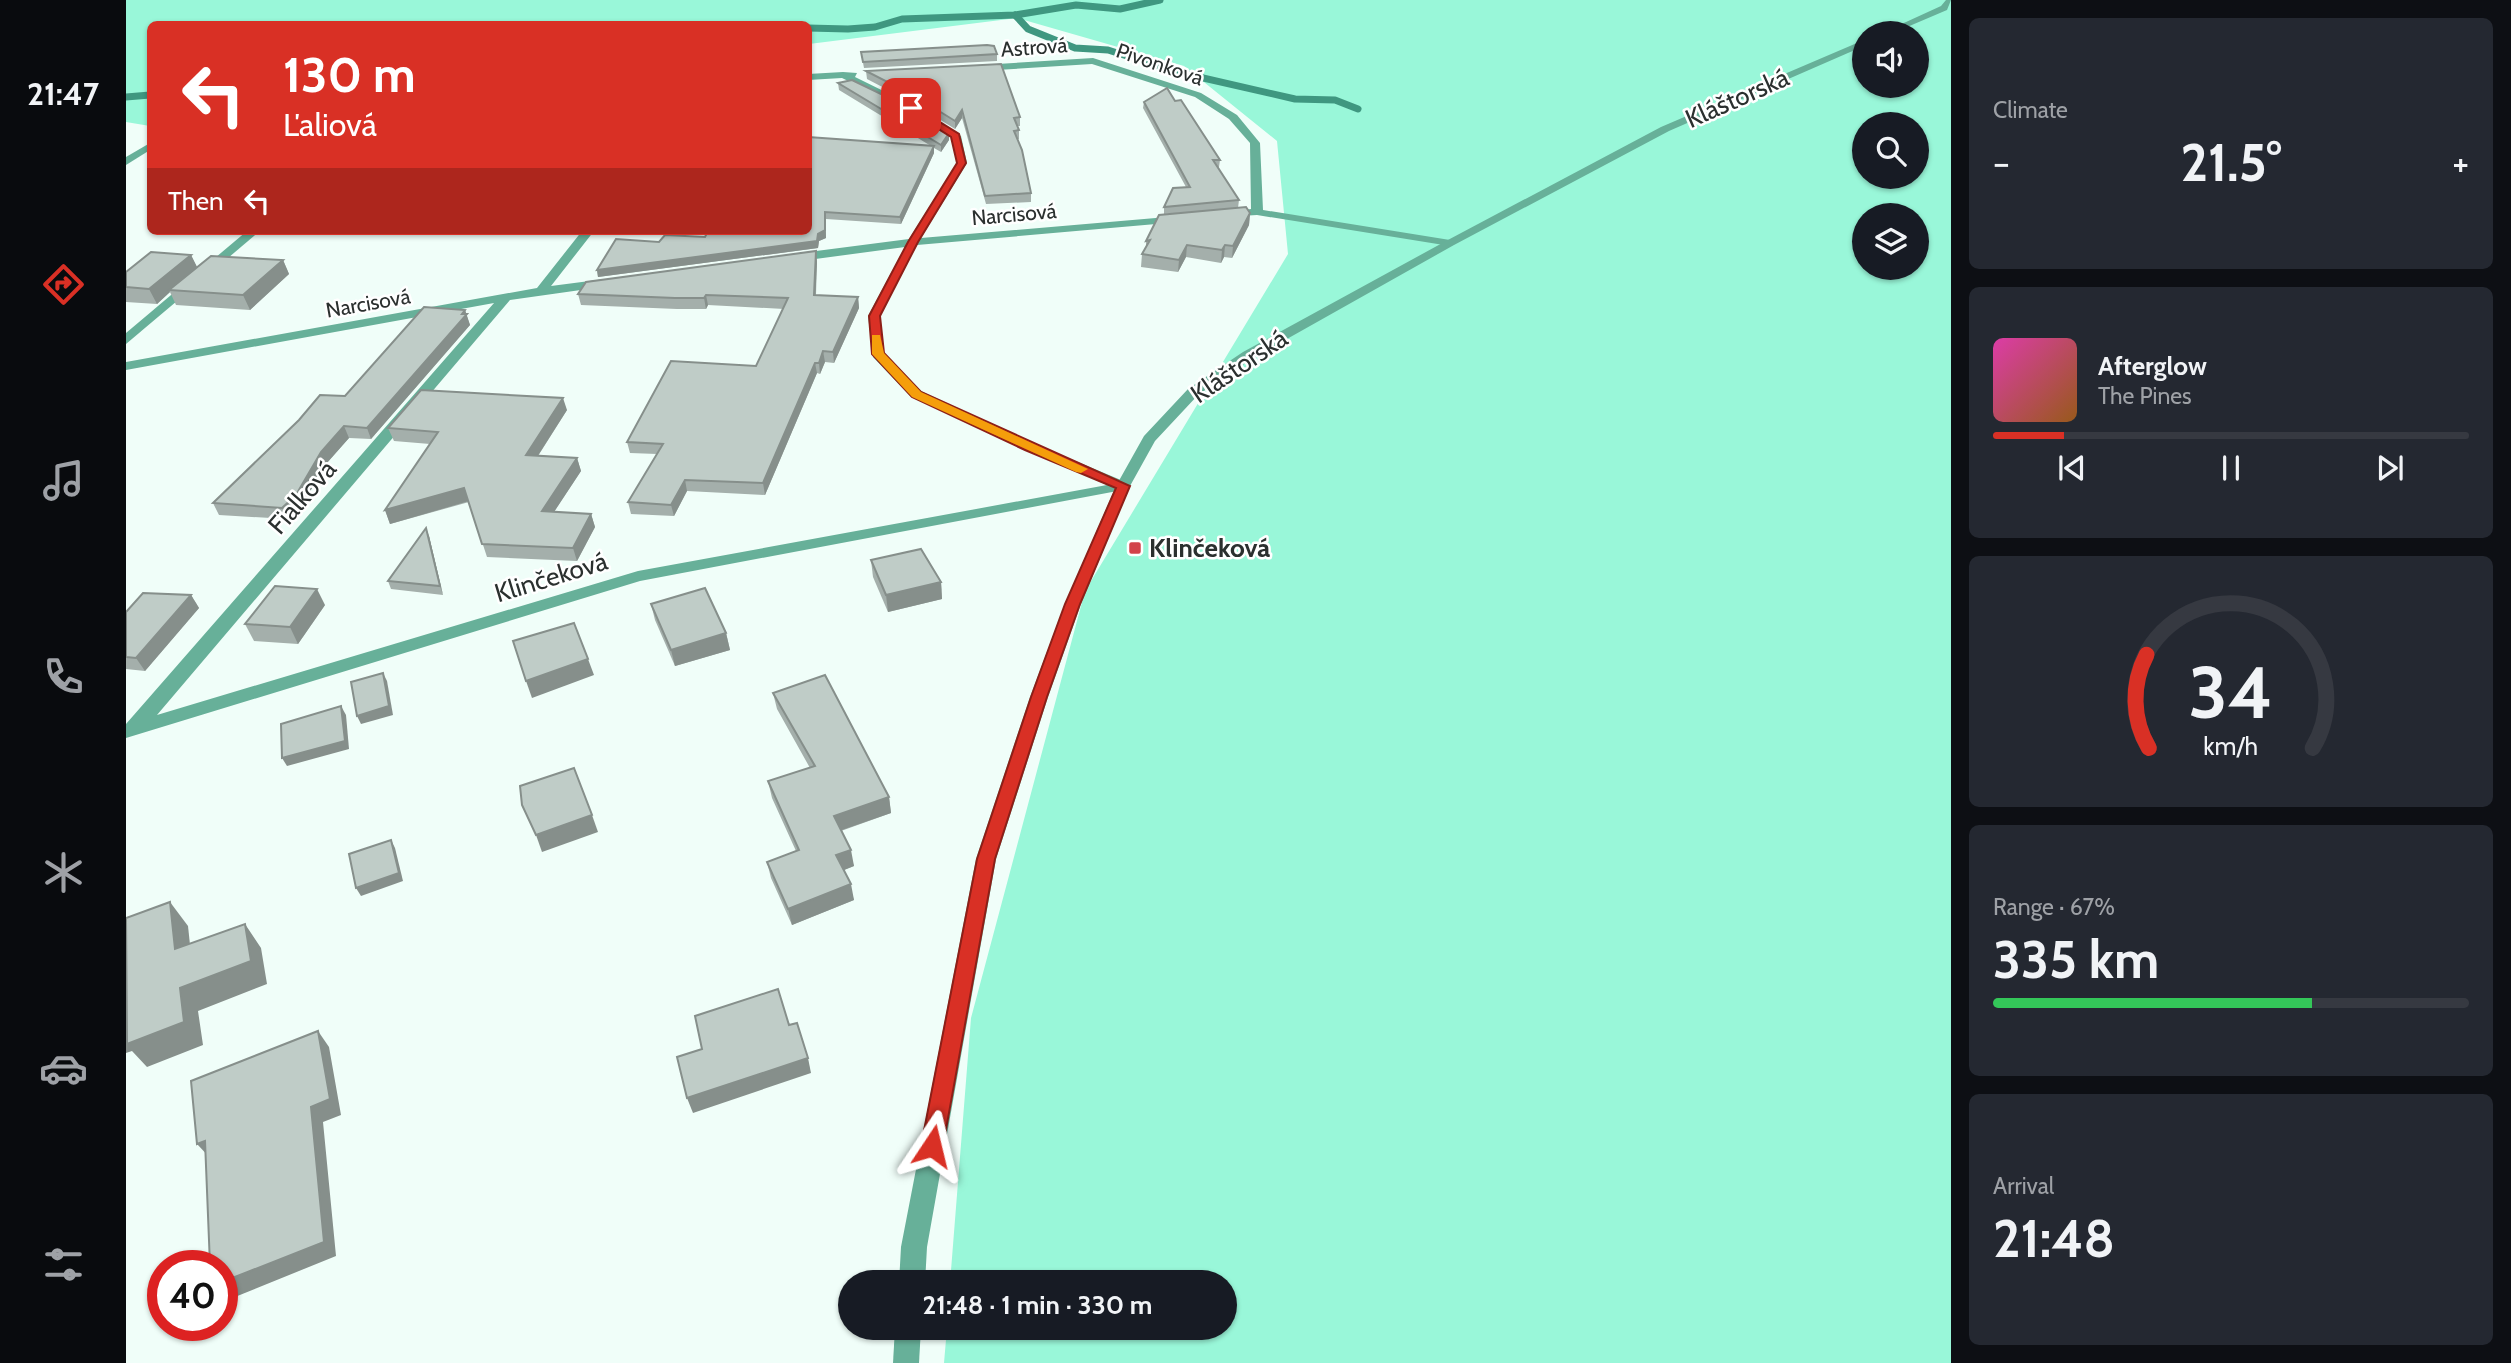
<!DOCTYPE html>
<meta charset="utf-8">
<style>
:root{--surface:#171b24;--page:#242831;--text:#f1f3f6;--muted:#9ea1a6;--line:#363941;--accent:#d93025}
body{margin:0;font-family:Cabin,sans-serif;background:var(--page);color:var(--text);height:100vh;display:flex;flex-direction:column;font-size:26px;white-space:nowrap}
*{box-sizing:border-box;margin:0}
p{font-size:23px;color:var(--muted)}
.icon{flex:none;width:38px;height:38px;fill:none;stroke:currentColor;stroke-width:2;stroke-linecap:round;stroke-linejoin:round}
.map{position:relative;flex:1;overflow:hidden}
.side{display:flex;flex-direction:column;gap:18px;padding:18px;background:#0d0f14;width:560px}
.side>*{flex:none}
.top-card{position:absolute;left:21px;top:21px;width:665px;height:214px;border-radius:10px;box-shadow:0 2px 5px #0004;background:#d93025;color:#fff;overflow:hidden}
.fabs{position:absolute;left:1726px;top:21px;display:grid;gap:14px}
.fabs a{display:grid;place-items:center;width:77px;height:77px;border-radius:50%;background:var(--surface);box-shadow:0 2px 5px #0004;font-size:35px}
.speed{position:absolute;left:21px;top:1250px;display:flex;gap:14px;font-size:35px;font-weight:700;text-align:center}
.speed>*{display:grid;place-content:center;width:91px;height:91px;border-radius:50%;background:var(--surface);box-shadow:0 2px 5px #0004;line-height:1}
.speed .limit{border:10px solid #d22;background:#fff;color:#111}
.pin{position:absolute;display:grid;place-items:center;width:60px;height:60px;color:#fff;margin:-30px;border-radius:14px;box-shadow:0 4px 10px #0006}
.me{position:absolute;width:77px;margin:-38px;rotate:10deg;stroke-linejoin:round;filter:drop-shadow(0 0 5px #0008)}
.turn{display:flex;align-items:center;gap:24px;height:147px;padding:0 21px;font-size:32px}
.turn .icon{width:91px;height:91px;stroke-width:2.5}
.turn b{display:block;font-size:49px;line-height:60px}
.then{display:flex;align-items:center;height:66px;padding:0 21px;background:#0003;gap:14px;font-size:26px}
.big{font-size:52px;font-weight:700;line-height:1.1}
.side .card{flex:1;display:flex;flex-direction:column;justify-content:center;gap:10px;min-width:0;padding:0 24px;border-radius:10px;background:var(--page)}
.side .dial{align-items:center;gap:0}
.dial svg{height:182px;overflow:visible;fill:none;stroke:var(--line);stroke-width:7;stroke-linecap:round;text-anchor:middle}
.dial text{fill:var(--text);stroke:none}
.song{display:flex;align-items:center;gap:21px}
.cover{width:84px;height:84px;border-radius:10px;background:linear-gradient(135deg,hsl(320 70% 55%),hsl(30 70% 35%))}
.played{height:7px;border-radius:4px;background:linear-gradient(90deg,var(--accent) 15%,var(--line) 15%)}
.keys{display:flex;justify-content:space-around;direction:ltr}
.heat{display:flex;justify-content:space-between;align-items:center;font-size:38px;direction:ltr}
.charge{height:10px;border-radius:5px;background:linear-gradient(90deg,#34c759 67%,var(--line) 0)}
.trip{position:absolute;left:712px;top:1270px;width:399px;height:70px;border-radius:35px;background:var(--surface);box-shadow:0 2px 5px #0004;font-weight:700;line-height:70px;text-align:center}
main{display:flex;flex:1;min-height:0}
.menu{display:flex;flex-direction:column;width:126px;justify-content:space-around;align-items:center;background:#090b0e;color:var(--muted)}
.menu .icon{width:49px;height:49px}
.menu .selected{color:var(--accent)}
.menu b{font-size:32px;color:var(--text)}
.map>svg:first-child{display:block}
.green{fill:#99f7d9;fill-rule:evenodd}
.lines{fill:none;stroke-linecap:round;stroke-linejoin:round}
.stream{stroke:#3f9780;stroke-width:7}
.minor{fill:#67b099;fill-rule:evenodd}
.tertiary{fill:#67b099;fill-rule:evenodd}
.wall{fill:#a4afab}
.shaded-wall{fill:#868f8b}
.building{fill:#bfccc7;stroke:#868f8b;stroke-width:2}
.route{fill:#d93025;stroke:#8d1f18;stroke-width:2}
.slow{fill:#f59e0b}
.poi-dot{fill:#d2424a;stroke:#fff;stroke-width:2.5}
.labels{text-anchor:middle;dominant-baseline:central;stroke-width:5;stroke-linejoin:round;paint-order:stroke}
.far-street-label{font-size:21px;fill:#2b302f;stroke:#fff}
.street-label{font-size:26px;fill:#2b302f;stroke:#fff}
.poi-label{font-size:26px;font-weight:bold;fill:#2b302f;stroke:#fff;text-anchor:start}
</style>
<main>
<nav class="menu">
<b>21:47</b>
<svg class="icon selected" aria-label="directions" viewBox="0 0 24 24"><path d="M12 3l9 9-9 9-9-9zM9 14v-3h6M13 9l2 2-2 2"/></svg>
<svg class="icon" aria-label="music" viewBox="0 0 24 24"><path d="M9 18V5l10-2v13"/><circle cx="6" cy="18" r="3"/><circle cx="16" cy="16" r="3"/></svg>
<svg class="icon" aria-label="phone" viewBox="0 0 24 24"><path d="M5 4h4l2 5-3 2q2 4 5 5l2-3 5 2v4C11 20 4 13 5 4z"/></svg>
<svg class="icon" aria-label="climate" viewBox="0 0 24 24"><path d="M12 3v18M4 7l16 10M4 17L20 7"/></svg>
<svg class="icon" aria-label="car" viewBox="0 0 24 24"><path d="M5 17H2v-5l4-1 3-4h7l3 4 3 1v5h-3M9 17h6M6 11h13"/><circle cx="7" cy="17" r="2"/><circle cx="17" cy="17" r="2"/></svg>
<svg class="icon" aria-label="filters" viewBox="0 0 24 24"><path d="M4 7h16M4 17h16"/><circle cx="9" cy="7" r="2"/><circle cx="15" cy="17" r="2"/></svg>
</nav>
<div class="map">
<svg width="1825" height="1363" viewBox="0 0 1825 1363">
<rect width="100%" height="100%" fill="#f0fef9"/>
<path class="green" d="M0 0H1825V1363H818L821 1328H1099V1283H824L845 1018 959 591 1162 254 1151 141 1058 66 891 18 683 44 682 24H24V126L0 122ZM1738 33H1790V86H1738ZM1738 124H1790V177H1738ZM1738 215H1790V268H1738Z"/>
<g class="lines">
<g class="stream">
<polyline points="889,15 902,29 949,48 982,50 1051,72 1169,99 1209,100 1232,109"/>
<polyline points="682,28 722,29 749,27 776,19 889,15 950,5 994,9 1034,0"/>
<polyline points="0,97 24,95"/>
</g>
<g class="minor">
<polygon points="967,58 1075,93 1111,115 1134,143 1137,210 1324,240 1330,243 1324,246 1131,215 1098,217 1098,213 1125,209 1124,143 1103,119 1069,97 966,64 854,71 849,68 854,65"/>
<polygon points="717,72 731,73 729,77 788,106 835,136 841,163 795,238 1053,216 1059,219 1053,222 791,245 754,316 758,353 795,391 909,444 1002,483 1004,486 1002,489 514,581 0,738 0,724 368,303 0,370 0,362 411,288 456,231 468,231 425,286 479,279 485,283 483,286 384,300 31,715 512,571 981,485 785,397 747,357 742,316 779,247 667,262 661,258 667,254 783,239 831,163 825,137 782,110 716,78 682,80 682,74"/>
<polygon points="24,143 24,150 0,165 0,157"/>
<polygon points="121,231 134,231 0,344 0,333"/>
</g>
<g class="tertiary">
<polygon points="1820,0 1825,0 1821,10 1767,33 1756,33 1815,6"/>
<polygon points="1738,40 1738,46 1543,131 1328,245 1127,358 1072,395 1029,441 1004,486 955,604 922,697 870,859 801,1247 799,1283 773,1283 775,1247 850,859 904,697 939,604 990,486 1018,436 1062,389 1117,352 1320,241 1535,127"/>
<polygon points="769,1328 795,1328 793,1363 767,1363"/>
</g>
</g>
<g class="wall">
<polygon points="735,52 871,54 871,61 738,68"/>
<polygon points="740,71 894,117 894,126 891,126 893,130 893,139 892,139 905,193 905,202 860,204 836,118 829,129 789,104 741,79"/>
<polygon points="712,83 823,133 823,140 815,152 808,148 808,153 775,224 700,219 700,238 693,241 692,248 472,277 471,270 533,242 579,237 682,137 805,146 713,90"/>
<polygon points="1049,101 1094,160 1093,167 1091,167 1113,200 1112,208 1038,214 1038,207 1060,187 1017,108 1018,102"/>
<polygon points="1124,213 1123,225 1106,258 1098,257 1095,263 1060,257 1052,272 1015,267 1016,254 1020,247 1020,241"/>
<polygon points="65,255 71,267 157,260 163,274 124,310 50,305 44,292 31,304 0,302 0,272"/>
<polygon points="691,261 690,295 732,297 733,308 708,363 699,362 694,374 691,373 639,495 561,491 548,516 505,514 502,502 531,454 504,453 501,442 630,366 658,309 582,305 580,309 551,309 455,305 452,294"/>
<polygon points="339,310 344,325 245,439 223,438 200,464 175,507 162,519 93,515 87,503 219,396"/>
<polygon points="441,410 412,456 451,458 455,471 428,512 465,514 469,527 451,561 361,557 343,502 264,524 259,510 304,444 268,441 262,428"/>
<polygon points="303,536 317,595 265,589 262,581"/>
<polygon points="745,560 815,582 816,599 762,612 747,577"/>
<polygon points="65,595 73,608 19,671 0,669 0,612"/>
<polygon points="525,604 600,633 604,650 549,666 529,620"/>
<polygon points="199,605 172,644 128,641 119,624"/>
<polygon points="647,693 763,797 765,813 715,831 728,866 718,870 728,900 666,925 645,878 641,862 670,851 646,798 642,781 684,768 651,709"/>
</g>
<g class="shaded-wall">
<polygon points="836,110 836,118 829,129 829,121"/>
<polygon points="823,133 823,140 815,152 815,145"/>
<polygon points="808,146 808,153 775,224 774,217"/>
<polygon points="699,212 700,238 693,241 692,248 472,277 471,270"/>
<polygon points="1124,213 1123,225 1106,258 1107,246"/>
<polygon points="1061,245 1060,257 1052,272 1053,260"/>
<polygon points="1099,245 1098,257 1095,263 1096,250"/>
<polygon points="690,251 691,261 689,305 688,295"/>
<polygon points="65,255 72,269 43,290 44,292 31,304 23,289"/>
<polygon points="157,260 163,274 124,310 117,295"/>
<polygon points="580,295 582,305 580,309 578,298"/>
<polygon points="732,297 733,308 708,363 707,352"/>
<polygon points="339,310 344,325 245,439 241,428"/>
<polygon points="697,351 699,362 694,374 693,363"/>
<polygon points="689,363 691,373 639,495 637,483"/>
<polygon points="437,398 441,410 404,468 400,455"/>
<polygon points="218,426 223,438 200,464 175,507 162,519 156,508 195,452"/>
<polygon points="451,458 455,471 420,524 416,511"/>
<polygon points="559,480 561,491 548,516 545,505"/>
<polygon points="338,488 343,501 264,524 259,510"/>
<polygon points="465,514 469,527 451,561 447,548"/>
<polygon points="300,528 303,536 317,595 314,586"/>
<polygon points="815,582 816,599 762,612 760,595"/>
<polygon points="191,589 199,605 172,644 164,627"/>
<polygon points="65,595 73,608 19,671 10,658"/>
<polygon points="600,633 604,650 549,666 545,650"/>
<polygon points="462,659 468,675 406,698 400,681"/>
<polygon points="257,673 261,681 267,715 235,724 231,716"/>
<polygon points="215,706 220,715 223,749 161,766 156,758"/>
<polygon points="763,797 765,813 710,832 708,816"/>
<polygon points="466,815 472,832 416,852 410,835"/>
<polygon points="265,840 269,848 277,881 235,896 230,888"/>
<polygon points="725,850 728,866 713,872 710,855"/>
<polygon points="725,884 728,900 666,925 662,909"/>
<polygon points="44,902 62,926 67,973 49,949"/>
<polygon points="119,924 135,948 141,984 72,1011 77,1045 21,1067 6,1051 0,1053 0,1024 54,988"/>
<polygon points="192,1031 203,1047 215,1115 197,1122 210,1256 99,1301 96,1298 96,1282 185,1107"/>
<polygon points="682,1058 685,1073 567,1113 561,1098"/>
<polygon points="79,1141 85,1159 71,1144"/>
</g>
<g class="building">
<polygon points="861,45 868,46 871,54 737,62 735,52"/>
<polygon points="875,64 894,117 888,118 893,130 888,131 896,150 905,193 859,196 836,110 829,121 789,96 740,71"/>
<polygon points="726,80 780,106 823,133 815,145 712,83"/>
<polygon points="1041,88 1049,101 1055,100 1094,160 1087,160 1113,200 1038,207 1047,188 1064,187 1018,102"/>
<polygon points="682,137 808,146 774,217 699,212 699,230 692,234 691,241 471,270 490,239 533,242 539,235 579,237 582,231 682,231"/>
<polygon points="1120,207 1124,213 1107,246 1099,245 1096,250 1061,245 1053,260 1016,254 1024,240 1020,241 1033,215"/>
<polygon points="690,251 688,295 732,297 707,352 697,351 693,363 689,363 637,483 559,480 545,505 502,502 537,444 501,442 545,361 630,366 662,298 580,295 578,298 549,298 452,294 460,282"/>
<polygon points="25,252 65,255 23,289 0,287 0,272"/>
<polygon points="85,256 157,260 117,295 43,290"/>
<polygon points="298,307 339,310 336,314 341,314 241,428 218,426 195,452 170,495 156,508 87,503 173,420 194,395 219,396"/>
<polygon points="295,390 437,398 400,455 451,458 416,511 465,514 447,548 356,544 338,488 259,510 312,432 262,428"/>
<polygon points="300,528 314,586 262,581"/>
<polygon points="795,549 815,582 760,595 745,560"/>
<polygon points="149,586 191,589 164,627 119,624"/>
<polygon points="579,588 600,633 545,650 525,604"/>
<polygon points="17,593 65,595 10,658 0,657 0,612"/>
<polygon points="448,623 462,659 400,681 387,641"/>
<polygon points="257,673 263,706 231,716 225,682"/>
<polygon points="699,675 763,797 708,816 725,850 710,855 725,884 662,909 641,862 673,850 642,781 689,766 647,693"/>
<polygon points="215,706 219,741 156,758 155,724"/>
<polygon points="448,768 466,815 410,835 396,805 394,786"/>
<polygon points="265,840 273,873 230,888 223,854"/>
<polygon points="44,902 49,949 119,924 125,961 54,988 58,1022 1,1044 0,918"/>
<polygon points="652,989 663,1025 671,1023 682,1058 561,1098 551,1057 576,1049 569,1016"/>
<polygon points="192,1031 204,1099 185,1107 198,1242 96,1282 96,1265 84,1265 79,1141 71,1144 65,1081"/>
</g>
<polygon class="route" points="782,106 788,106 833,134 840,163 792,242 754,316 758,353 795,392 1004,486 954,604 921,697 869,859 817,1146 814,1153 806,1156 798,1153 795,1146 851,859 905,697 939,604 990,488 899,450 786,397 746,354 743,316 782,242 831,163 825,137 782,110"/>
<polygon class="slow" points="746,335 754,335 758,353 795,392 962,469 955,473 950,472 786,397 746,354"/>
<rect class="poi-dot" x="1002" y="541" width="14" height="14" rx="3.5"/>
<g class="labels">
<g class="far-street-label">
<text transform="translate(908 47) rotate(-4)">Astrová</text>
<text transform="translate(1034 64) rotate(19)">Pivonková</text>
<text transform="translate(888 214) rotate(-5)">Narcisová</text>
<text transform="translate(242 303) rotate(-10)">Narcisová</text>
</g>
<g class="street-label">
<text transform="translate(1611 98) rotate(-24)">Kláštorská</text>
<text transform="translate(1113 366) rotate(-34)">Kláštorská</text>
<text transform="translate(176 497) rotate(-49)">Fialková</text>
<text transform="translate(425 577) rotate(-17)">Klinčeková</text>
</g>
<g class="poi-label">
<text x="1023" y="548">Klinčeková</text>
</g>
</g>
</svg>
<div class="fabs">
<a><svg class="icon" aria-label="sound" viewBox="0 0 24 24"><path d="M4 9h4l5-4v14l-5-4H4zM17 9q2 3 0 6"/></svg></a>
<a><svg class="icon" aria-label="search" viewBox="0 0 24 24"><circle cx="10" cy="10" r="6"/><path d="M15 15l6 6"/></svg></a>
<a><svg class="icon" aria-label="layers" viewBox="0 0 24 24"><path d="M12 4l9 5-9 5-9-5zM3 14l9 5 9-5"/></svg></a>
</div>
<div class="speed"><div class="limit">40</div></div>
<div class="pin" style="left:785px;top:108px;background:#d93025"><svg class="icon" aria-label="arrive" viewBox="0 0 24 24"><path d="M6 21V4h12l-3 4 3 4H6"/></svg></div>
<svg class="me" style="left:806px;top:1146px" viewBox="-20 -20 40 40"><path d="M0-17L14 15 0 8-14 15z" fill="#d93025" stroke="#fff" stroke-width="4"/></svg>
<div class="trip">21:48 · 1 min · 330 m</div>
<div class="top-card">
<div class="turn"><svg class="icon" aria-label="left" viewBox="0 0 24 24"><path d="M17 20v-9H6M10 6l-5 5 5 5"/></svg><div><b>130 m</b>Ľaliová</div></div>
<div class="then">Then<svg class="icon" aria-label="left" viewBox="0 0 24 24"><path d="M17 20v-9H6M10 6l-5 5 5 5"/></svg></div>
</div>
</div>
<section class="side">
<div class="card"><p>Climate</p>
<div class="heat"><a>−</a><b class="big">21.5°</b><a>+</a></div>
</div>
<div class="card">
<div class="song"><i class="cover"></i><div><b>Afterglow</b><p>The Pines</p></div></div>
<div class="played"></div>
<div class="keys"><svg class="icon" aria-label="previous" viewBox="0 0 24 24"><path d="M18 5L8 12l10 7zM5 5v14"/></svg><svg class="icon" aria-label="pause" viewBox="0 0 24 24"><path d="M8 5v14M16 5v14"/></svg><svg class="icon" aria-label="next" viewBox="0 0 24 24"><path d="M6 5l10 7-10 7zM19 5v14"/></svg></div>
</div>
<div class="card dial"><svg viewBox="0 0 100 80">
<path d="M14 69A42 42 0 1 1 86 69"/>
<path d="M14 69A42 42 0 0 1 13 28" stroke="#d93025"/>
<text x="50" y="56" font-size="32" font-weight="700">34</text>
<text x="50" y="72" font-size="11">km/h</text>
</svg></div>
<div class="card"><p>Range · 67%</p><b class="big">335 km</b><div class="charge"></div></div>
<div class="card"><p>Arrival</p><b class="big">21:48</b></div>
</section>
</main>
